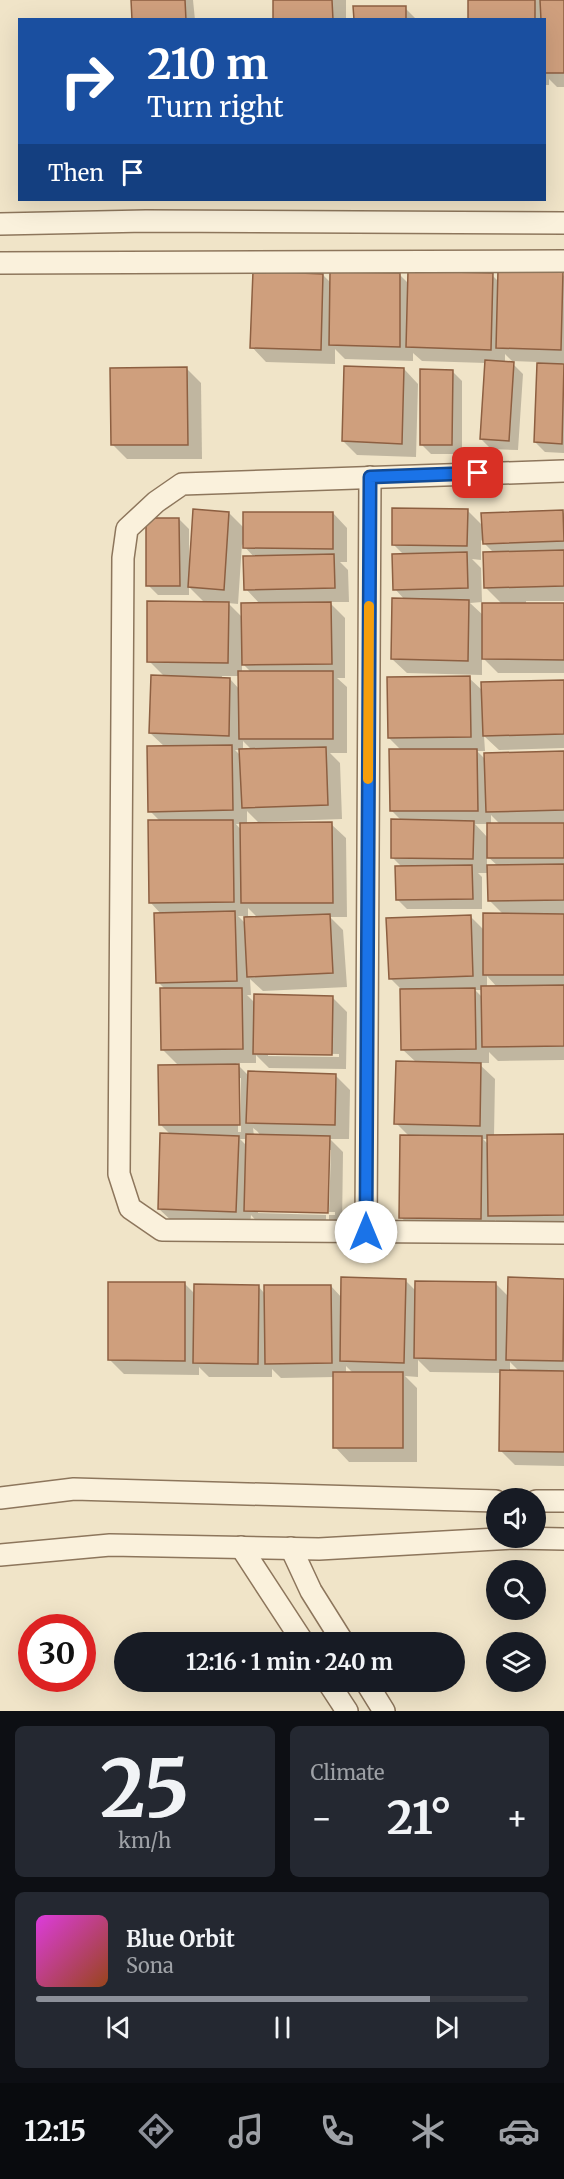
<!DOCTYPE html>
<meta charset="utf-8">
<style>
:root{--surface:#171b24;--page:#242831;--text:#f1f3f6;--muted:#9ea1a6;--line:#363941;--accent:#8c9099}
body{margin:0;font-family:Merriweather,serif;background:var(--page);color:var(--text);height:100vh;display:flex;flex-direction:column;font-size:22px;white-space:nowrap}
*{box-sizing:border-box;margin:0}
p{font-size:20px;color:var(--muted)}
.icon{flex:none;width:33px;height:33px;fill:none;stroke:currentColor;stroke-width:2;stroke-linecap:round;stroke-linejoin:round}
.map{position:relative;height:1711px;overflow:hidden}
.drawer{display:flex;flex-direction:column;gap:15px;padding:15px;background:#0d0f14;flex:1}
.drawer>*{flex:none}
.hud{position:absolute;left:18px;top:18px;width:528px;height:183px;border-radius:0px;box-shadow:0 6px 24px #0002;background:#1a4fa0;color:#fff;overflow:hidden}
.buttons{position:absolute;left:486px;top:1488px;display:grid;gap:12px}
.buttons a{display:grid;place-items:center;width:60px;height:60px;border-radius:50%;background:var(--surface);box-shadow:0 6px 24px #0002;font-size:30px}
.speed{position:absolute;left:18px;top:1614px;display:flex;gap:12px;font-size:30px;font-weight:700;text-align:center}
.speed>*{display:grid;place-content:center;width:78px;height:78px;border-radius:50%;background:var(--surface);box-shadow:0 6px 24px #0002;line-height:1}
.speed .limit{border:9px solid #d22;background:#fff;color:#111}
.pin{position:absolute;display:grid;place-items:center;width:51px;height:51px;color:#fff;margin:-26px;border-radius:12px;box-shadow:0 3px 9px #0006}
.me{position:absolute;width:66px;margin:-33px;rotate:0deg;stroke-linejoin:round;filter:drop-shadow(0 0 4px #0008)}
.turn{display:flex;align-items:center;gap:21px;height:126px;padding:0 30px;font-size:27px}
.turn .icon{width:78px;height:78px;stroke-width:2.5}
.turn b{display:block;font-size:42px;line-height:51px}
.then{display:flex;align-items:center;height:57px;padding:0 30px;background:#0003;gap:12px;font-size:22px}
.big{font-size:45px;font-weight:700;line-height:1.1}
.drawer .widget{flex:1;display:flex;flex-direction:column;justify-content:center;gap:9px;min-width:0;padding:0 21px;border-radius:9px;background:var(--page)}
.drawer .dial{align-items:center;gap:0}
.dial b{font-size:78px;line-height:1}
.song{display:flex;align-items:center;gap:18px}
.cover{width:72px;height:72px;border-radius:9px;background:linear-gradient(135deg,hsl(300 70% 55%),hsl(20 70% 35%))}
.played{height:6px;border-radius:3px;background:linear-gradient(90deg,var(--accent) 80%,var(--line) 80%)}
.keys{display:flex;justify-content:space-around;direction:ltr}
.heat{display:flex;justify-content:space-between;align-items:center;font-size:33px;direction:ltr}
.drawer .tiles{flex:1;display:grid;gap:15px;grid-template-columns:1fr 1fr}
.widget:last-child{grid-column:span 2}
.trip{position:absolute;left:114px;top:1632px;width:351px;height:60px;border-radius:30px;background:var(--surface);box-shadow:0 6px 24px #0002;font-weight:700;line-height:60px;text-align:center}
.dock{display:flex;height:96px;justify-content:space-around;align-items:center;background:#090b0e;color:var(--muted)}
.dock .icon{width:42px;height:42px}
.dock .current{color:var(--accent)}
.dock b{font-size:27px;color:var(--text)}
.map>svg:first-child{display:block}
.shadow{fill:#0003;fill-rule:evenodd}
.building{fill:#cf9f7d;stroke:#8d5f41;stroke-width:1.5}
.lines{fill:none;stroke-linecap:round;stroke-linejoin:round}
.street-casing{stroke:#8d765c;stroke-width:24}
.street{stroke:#faf1dc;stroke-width:21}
.route-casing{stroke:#114b97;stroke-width:15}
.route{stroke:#1a73e8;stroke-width:10}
.slow{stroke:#f59e0b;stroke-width:10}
</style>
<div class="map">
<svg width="564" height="1711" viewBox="0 0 564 1711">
<rect width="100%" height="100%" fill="#f0e4c8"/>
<g class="shadow">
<polygon points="133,0 193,0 195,20 134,20"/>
<polygon points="274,0 346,0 346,20 275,20"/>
<polygon points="469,0 564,0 564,87 557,87 549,79 549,85 544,85 544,20 469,20"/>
<polygon points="405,8 417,20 355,20"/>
<polygon points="562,274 564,276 564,363 562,363 564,365 564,453 545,452 535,442 538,362 512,361 505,354 505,363 513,364 523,374 518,450 491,449 481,439 486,363 422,361 413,353 413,361 345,359 335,349 335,364 266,362 252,347 323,275 332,284 400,275 409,284 492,275 499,282"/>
<polygon points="187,369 201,383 202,459 127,459 113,445"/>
<polygon points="404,369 418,384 416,457 357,455 343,441"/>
<polygon points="452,371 462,381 462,454 431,454 421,444"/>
<path d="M467 510 483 526 564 513V601H526V604H564V673H498L482 657V675L407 673 392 659 405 600 395 589 404 555 393 544ZM481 540 494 553 486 588 502 604 484 616 470 603 482 602 481 568 472 559 481 560Z"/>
<path d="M229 513 245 529 333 513 347 528V562H340L348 570 349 602H329L345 618V678H337L347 687V753H330L340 763 342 819 258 822 247 811V824H331L346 838 347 917H330L343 930 347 987 263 991 250 979 251 995H247L256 1004 332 997 347 1012 346 1069 269 1068 256 1055V1063H236L249 1076 335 1075 350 1090 349 1139H330L343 1152 342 1227 260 1225 251 1215 250 1226 174 1223 159 1209 170 1134 161 1125 179 1066 162 1049 165 989 158 982 162 915 150 902 160 821 150 811 165 747 150 733 165 677 149 661 205 603 189 587V595H158L148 585 179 519 189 529V559H191ZM242 544 255 558 246 589 260 604 243 618 228 603 238 604ZM242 663 252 673H242ZM222 676H240V690L230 679H222ZM243 741 253 751H243ZM235 750H241V756ZM236 824H242V831ZM248 908 258 918 248 919ZM238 916H245V923ZM268 1053 339 1054V1057L268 1056ZM238 1078H241V1132H238ZM253 1128 257 1131 261 1136H254ZM240 1139H247V1146ZM328 1150H331L329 1212H335V1215H329V1221H326V1215L258 1213V1210Z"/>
<path d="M469 678 483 691 564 682V748L499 750 484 736 485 751H477L486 760 564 753V1060L498 1061 489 1052V1063H478L495 1079 494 1136 564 1135V1229L504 1230 495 1220V1232H415L401 1217 409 1136 396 1123 417 1063 402 1049 401 989 390 978 470 916 485 931 504 915 489 900V873H478L482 877V909H407L397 899 403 868 392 857 402 821 391 810 402 751 389 738ZM491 815 500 824H491ZM475 824H488V838ZM487 856 498 866 487 867ZM487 976 497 987H487ZM475 990H483V998ZM483 1139H489V1145Z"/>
<path d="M509 1279 564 1280V1466L515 1465 501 1451V1373L430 1372 418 1360V1377L405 1376 417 1388V1462H349L335 1447 334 1377 281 1378 272 1369V1377H209L199 1367V1375L124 1374 110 1360 184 1283 195 1294 258 1286 265 1294 331 1286 342 1298 405 1280 416 1291 496 1284 509 1297ZM510 1362 520 1372H510ZM346 1366 354 1374H346Z"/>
</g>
<g class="building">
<polygon points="131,0 185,0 186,20 132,20"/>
<polygon points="273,0 332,0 333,20 273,20"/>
<rect x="468" y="0" width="67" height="20"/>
<polygon points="540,0 564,0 564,73 544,73 544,20 541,20"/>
<polygon points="353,6 406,6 406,20 354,20"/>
<polygon points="498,270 563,272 561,350 496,348"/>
<polygon points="253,271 323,274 321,350 250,348"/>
<polygon points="408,271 493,273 491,350 406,347"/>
<polygon points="330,272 400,273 400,347 329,345"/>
<polygon points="485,360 514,362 509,441 480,439"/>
<polygon points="537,363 564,364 562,444 534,442"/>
<polygon points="344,366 404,368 402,444 342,441"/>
<polygon points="187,367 188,445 111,445 110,368"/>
<polygon points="420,369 453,370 452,445 420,445"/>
<polygon points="392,508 468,509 467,546 392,545"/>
<polygon points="193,509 229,512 224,590 188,587"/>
<polygon points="563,510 564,541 483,544 481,513"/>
<polygon points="243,512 333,512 333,549 243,548"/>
<polygon points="146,518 179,518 180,586 146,586"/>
<polygon points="564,550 564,586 484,588 483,552"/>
<polygon points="467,552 468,588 393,590 392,554"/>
<polygon points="334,554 335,588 244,590 243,556"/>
<polygon points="392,598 469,600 468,661 391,659"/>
<polygon points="147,601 229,602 228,663 147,662"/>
<polygon points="331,602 332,664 242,665 241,603"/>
<polygon points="482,603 564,603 564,660 482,659"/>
<polygon points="238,671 333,671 333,739 239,739"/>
<polygon points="151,675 230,678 229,736 149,733"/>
<polygon points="470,676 471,737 388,738 387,677"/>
<polygon points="564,680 564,734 483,736 481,682"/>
<polygon points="232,745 233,810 148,812 147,746"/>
<polygon points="326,747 328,805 242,808 239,749"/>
<polygon points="389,749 477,749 478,811 390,811"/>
<polygon points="564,751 564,810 486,812 484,753"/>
<polygon points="391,819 474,821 473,859 391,858"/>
<polygon points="148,820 233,820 234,902 149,903"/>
<polygon points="332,822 333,903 241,903 240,823"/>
<rect x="487" y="823" width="77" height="35"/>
<polygon points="564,864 564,900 488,901 487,865"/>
<polygon points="472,865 473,899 396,900 395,866"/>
<polygon points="235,911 237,981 156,983 154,913"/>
<polygon points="483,913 564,914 564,975 483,975"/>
<polygon points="330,914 333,973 247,977 244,917"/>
<polygon points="471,915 473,976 389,979 386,918"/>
<polygon points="564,985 564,1046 482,1047 481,986"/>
<polygon points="160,988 242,988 243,1049 161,1050"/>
<polygon points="475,988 476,1049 401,1050 400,989"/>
<polygon points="254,994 333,996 332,1055 253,1054"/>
<polygon points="396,1061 481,1063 480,1126 394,1124"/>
<polygon points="239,1064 240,1125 159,1125 158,1065"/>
<polygon points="248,1071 336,1074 335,1125 246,1123"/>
<polygon points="160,1133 239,1136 236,1212 158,1209"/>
<polygon points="246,1134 330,1136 328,1213 244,1211"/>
<polygon points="564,1134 564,1215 488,1216 487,1135"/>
<polygon points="400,1135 482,1136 481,1219 399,1218"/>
<polygon points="341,1277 406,1279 404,1363 340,1361"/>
<polygon points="508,1277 564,1279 563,1361 506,1360"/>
<polygon points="415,1281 496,1282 496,1360 414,1358"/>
<polygon points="108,1282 185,1282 185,1361 108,1360"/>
<polygon points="194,1284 259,1285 258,1364 193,1363"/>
<polygon points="264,1285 331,1285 332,1363 265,1364"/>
<polygon points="500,1370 564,1371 564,1452 499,1451"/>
<rect x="333" y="1372" width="70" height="76"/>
</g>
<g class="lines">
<g class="street-casing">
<g id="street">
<polyline points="0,224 146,221 564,223"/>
<polyline points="0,263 564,261"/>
<polyline points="564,471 182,484 156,502 127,529 123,558 119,1174 130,1208 162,1230 564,1233"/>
<polyline points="366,1232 370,477"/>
<polyline points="0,1498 74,1489 496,1501"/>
<polyline points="536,1501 564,1501"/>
<polyline points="241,1547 303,1642"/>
<polyline points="291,1548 311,1591 343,1642"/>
<polyline points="0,1555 110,1545 319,1549 514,1538 564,1539"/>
<polyline points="328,1682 347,1711"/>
<polyline points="366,1682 384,1711"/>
</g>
</g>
<use href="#street" class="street"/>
</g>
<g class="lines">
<g class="route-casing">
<polyline id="route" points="366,1232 370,477 478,473"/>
</g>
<use href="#route" class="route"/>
<polyline class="slow" points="368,779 369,606"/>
</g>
</svg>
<div class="buttons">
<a><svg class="icon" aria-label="sound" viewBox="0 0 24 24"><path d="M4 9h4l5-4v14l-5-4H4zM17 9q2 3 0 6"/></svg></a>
<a><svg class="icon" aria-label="search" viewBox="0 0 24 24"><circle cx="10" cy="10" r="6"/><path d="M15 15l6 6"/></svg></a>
<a><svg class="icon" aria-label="layers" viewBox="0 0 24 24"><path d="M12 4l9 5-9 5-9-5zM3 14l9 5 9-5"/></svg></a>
</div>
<div class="speed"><div class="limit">30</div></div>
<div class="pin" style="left:478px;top:473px;background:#d93025"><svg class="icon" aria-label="arrive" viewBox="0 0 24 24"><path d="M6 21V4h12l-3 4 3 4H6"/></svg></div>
<svg class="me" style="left:366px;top:1232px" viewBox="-20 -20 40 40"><circle r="19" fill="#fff"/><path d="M0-13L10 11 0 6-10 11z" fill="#1a73e8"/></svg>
<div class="trip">12:16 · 1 min · 240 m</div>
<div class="hud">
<div class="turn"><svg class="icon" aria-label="right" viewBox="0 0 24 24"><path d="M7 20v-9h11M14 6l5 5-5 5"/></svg><div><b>210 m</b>Turn right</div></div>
<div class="then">Then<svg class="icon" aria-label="arrive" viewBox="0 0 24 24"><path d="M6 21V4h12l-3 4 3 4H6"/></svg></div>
</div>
</div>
<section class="drawer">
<div class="tiles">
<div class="widget dial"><b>25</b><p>km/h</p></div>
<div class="widget"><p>Climate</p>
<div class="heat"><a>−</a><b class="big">21°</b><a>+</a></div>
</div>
<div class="widget">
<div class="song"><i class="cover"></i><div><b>Blue Orbit</b><p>Sona</p></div></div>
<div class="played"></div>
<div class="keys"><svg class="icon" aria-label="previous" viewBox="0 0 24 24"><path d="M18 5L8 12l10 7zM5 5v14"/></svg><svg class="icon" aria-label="pause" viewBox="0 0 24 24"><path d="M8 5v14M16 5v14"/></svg><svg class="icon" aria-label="next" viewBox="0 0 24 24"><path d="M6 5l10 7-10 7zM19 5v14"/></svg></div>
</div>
</div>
</section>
<nav class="dock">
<b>12:15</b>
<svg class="icon current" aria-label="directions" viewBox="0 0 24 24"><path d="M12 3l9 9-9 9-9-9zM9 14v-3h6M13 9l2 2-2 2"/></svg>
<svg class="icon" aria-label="music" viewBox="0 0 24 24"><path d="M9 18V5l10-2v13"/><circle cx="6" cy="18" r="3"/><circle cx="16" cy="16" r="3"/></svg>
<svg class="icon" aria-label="phone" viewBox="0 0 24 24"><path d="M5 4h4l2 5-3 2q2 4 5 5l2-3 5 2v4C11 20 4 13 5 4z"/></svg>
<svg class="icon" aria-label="climate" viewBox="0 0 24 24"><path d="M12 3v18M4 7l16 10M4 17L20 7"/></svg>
<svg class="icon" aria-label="car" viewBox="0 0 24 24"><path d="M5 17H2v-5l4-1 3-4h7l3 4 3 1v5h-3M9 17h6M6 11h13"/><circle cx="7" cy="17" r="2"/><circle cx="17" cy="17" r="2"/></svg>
</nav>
